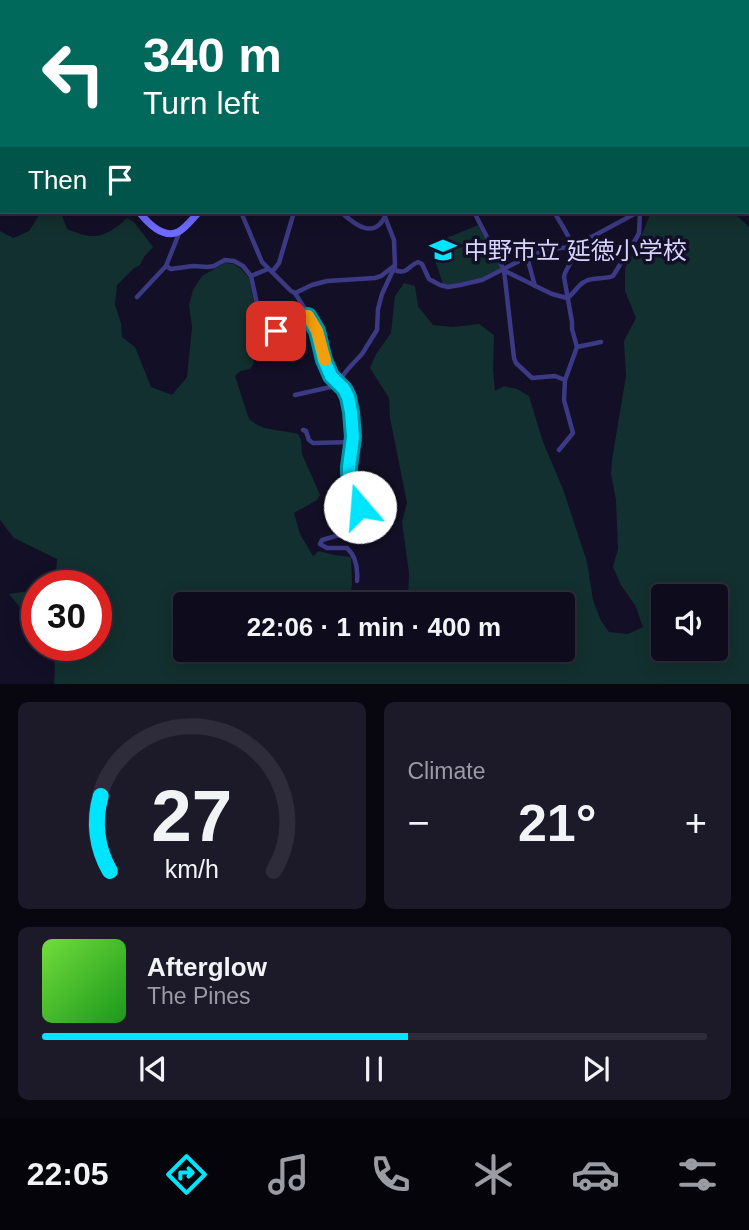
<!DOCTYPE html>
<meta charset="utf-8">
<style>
:root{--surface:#0e0b1c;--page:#1c1929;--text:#f1f3f6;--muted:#9b9ba3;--line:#2e2b3b;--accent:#00e5ff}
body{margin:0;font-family:Arial,"Noto Sans JP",sans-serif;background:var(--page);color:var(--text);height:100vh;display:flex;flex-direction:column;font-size:26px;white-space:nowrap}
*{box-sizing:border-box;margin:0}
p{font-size:23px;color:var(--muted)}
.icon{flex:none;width:38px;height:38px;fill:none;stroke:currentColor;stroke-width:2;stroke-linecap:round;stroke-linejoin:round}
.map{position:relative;height:684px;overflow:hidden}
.details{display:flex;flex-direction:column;gap:18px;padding:18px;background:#08060f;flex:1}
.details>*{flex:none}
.guide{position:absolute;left:0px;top:0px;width:749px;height:214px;box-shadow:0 4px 18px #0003,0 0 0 2px var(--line);background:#00695c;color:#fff;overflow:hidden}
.buttons{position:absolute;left:651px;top:584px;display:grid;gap:14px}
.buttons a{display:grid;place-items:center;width:77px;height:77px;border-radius:7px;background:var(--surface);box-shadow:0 4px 18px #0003,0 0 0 2px var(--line);font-size:35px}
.speed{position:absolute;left:21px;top:570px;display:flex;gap:14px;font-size:35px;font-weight:700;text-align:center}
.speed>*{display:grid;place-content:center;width:91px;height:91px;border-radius:50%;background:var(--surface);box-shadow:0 4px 18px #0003,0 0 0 2px var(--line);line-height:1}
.speed .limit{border:10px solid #d22;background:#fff;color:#111}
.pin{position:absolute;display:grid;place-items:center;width:60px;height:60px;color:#fff;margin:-30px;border-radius:14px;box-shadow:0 4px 10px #0006}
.me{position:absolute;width:77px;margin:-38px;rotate:342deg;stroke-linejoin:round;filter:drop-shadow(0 0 5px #0008)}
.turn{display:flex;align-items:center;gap:24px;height:147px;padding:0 28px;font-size:32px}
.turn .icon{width:91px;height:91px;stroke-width:2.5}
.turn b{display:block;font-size:49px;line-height:60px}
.then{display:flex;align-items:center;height:66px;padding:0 28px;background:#0003;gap:14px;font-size:26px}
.big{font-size:52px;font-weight:700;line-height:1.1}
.details .card{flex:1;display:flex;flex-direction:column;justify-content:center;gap:10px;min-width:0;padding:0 24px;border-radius:10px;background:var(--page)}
.details .dial{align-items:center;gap:0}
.dial svg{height:182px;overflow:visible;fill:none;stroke:var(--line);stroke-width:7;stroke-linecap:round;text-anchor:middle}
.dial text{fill:var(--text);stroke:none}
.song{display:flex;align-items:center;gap:21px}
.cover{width:84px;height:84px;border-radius:10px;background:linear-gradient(135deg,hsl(100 70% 55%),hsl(120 70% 35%))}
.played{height:7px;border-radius:4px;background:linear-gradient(90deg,var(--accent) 55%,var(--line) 55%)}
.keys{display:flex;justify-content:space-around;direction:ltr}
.heat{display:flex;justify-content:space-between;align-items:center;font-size:38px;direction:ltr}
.details .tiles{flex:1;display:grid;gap:18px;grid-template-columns:1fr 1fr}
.card:last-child{grid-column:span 2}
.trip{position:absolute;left:173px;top:592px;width:402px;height:70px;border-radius:7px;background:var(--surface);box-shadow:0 4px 18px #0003,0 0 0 2px var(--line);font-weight:700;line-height:70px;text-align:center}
.tab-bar{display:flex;height:112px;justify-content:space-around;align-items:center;background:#06040b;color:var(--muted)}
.tab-bar .icon{width:49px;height:49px}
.tab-bar .current{color:var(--accent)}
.tab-bar b{font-size:32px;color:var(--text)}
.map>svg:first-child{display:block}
.green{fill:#12302f;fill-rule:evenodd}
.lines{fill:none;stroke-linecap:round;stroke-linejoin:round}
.stream{stroke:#0a1f44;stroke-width:2}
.street{stroke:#3d3a85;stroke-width:4.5}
.secondary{stroke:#6f6bff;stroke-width:7}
.rail-casing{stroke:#00e5ff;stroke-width:4.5}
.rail{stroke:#130f26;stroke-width:2;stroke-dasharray:5;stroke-linecap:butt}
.route-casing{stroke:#0095a6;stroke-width:18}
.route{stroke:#00e5ff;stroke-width:12}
.slow{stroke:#f59e0b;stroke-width:12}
.labels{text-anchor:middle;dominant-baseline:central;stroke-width:7;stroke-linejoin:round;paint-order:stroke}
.poi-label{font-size:24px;fill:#d9d4ff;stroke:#130f26;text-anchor:start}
</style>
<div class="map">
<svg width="749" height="684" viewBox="0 0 749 684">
<rect width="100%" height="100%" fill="#130f26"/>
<g class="green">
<path d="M41 212 61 213 67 229C95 241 105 238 127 218L134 222 153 247 144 257 140 265 134 268 117 285 115 305 121 323 122 337 135 347 151 387 172 395 187 377 192 327 189 305 193 290 202 276 225 263 234 264 241 269 249 278 254 303 253 319 249 330 248 346 254 361 253 365 250 369 240 371 235 376 249 419C263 432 281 429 298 434L301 440 302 454 320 495 317 500 294 513 300 534 313 556 319 551 334 555 351 557 352 583 350 604H186V649H360L376 655 393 653 397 649H564V604H408L409 573 402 522 407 503 390 418 389 398 370 368 376 354 391 333 395 296 404 283 415 286 418 306 433 325 453 327 479 324 494 335 493 371 495 391 504 386 517 389 529 396 543 442 563 489 587 562 593 600 601 621 609 632 628 634 643 627 635 605 621 585 613 567 618 549 616 500 611 474 612 460 626 376 624 341 636 318 625 291V268L643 232 651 212H733L749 227V684H54C55 672 56 657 50 646H96V586H55L57 559 14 538 0 520V231L13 238 29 231ZM663 597H716V649H663Z"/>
<polygon points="478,225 501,269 482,278 449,285 443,284 430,245"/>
<polygon points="37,590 37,628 9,594"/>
</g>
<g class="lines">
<g class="stream">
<polyline points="297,0 298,2"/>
<polyline points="0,33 2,39"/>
</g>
<g class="street">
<polyline points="263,0 263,2"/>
<polyline points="527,0 530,2"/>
<polyline points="731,0 734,2"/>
<polyline points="333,2 334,0"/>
<polyline points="417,2 418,0"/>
<polyline points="541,2 543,0"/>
<polyline points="638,2 639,0"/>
<polyline points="0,17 2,17"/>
<polyline points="747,129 749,129"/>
<polyline points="747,166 749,165"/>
<polyline points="747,210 749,210"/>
<path d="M241 212 262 262 291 291 295 293 318 330 325 360 331 375 344 389 348 397 351 412 353 437 349 473 357 503 364 510 373 509 375 512 371 519H360L343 534 322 540 320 544 327 548H347C357 557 358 569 357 581"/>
<path d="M341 212C356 226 376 241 387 212"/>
<polyline points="474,212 504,270 514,358 516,363 532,378 555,376 565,380"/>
<path d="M554 212C562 226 577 244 571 261 569 267 565 270 564 277L572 322V329L577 347 565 380 564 400 573 433 559 450"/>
<polyline points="527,257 535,286"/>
<polyline points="166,266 171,269 193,266 208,267 214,266 225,260 234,261 243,266 251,276 268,269"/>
<path d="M394 270C409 275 407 266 418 262L422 264 429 279 440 285 448 287 460 285 482 280 527 257 549 249 573 247 638 212"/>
<polyline points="505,271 552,294 567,298"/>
<polyline points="272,272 279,263 294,212"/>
<polyline points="251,276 257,304 256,316 259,333 263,336 308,315"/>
<polyline points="295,293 312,285 327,281 375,278 381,276 394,266"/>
<polyline points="137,297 166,266 180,231"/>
<path d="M567 298C574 294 577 286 584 282 593 276 604 280 613 276L637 237 639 233 640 212"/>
<polyline points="577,347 601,342"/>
<polyline points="295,395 335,386 348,369 362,354 377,330 378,309 382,294 395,266 394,240 385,217"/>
<polyline points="303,430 306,431 309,440 313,443 353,442"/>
</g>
<g class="secondary">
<polyline points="184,0 184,2"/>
<polyline points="302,0 304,2"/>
<polyline points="747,41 749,39"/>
<polyline points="0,162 2,161"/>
<path d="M139 212C147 222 163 239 178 232 186 228 193 218 199 212"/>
</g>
<g class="rail-casing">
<g id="rail">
<polyline points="747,91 749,90"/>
<polyline points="0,128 2,128"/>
</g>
</g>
<use href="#rail" class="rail"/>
</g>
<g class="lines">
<g class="route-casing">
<polyline id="route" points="276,331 308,316 317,331 324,360 331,376 344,389 348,397 351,412 353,437 349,467 349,473 357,503 360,507"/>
</g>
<use href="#route" class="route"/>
<polyline class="slow" points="308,316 317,331 325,360"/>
</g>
<defs>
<g id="school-bare" transform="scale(2.1)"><path d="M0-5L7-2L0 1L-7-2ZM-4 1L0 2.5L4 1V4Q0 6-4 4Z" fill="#00e5ff" stroke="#130f26" stroke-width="2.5" paint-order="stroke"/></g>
</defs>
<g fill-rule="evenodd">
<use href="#school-bare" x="443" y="250"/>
</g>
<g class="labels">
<g class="poi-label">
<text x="464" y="250">中野市立 延徳小学校</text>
</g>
</g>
</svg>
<div class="buttons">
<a><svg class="icon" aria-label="sound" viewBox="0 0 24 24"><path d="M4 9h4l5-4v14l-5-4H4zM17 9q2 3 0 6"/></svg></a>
</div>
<div class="speed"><div class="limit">30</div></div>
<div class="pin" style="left:276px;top:331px;background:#d93025"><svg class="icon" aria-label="arrive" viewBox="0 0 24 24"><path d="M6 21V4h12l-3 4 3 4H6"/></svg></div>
<svg class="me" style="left:360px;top:507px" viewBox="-20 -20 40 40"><circle r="19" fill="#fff"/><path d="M0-13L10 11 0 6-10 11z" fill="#00e5ff"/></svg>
<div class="trip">22:06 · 1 min · 400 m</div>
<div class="guide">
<div class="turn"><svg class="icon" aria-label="left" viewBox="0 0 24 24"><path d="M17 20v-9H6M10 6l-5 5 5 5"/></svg><div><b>340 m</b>Turn left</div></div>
<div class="then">Then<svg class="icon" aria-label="arrive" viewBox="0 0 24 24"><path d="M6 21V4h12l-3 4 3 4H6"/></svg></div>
</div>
</div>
<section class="details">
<div class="tiles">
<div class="card dial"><svg viewBox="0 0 100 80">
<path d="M14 69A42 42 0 1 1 86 69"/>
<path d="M14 69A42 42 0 0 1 10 36" stroke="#00e5ff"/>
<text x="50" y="56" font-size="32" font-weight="700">27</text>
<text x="50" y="72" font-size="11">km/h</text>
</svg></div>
<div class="card"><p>Climate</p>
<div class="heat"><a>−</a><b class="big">21°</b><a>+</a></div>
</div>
<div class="card">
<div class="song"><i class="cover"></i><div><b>Afterglow</b><p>The Pines</p></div></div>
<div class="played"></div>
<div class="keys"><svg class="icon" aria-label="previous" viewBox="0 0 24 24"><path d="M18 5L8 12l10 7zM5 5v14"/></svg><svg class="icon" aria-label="pause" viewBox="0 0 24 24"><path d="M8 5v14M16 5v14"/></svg><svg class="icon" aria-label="next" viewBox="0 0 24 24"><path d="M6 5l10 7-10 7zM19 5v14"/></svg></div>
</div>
</div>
</section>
<nav class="tab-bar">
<b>22:05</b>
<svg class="icon current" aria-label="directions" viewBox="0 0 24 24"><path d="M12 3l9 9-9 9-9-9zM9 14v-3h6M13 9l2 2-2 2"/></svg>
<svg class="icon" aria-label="music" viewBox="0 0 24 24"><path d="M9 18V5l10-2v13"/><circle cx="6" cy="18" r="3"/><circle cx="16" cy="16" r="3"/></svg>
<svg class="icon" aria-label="phone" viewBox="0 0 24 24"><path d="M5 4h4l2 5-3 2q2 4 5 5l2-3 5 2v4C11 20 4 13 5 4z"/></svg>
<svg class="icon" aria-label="climate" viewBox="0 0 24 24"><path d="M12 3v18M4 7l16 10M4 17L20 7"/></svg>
<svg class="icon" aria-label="car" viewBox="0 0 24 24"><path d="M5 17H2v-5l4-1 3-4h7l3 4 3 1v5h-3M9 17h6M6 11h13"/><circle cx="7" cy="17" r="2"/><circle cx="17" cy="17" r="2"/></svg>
<svg class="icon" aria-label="filters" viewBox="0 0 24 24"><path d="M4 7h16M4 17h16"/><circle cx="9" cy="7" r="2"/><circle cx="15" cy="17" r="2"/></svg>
</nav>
